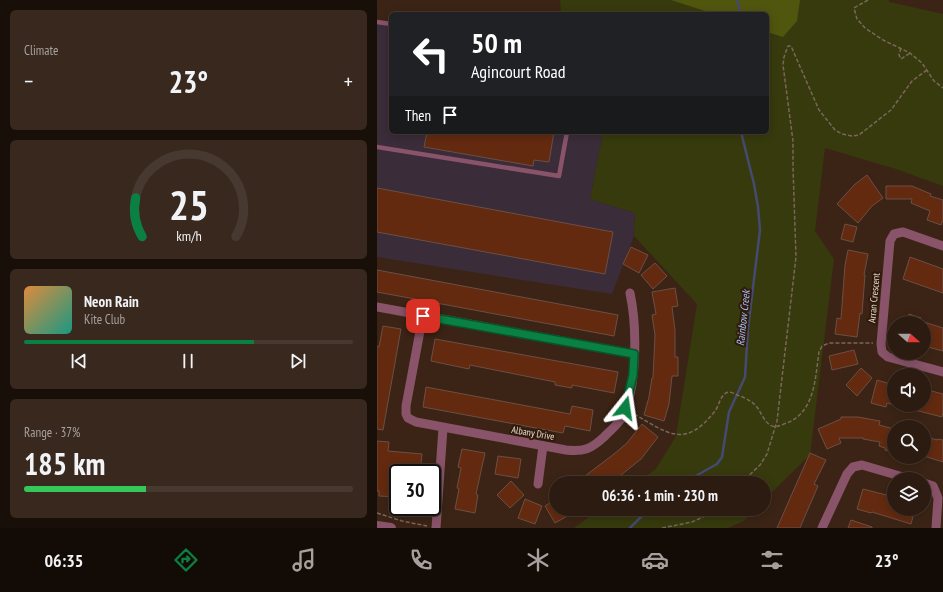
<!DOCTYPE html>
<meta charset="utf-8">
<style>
:root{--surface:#2c1b10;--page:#38281e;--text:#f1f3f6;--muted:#a6a19f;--line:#483930;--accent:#0b8043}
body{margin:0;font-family:"PT Sans Narrow",sans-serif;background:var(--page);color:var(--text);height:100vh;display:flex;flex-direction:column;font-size:15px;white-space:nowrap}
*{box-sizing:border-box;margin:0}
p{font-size:13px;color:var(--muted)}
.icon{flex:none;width:22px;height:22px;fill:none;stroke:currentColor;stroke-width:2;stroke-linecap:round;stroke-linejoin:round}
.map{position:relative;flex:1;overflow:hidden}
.details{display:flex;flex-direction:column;gap:10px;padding:10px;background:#180f09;width:377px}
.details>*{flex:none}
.top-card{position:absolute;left:12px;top:12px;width:380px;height:122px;border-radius:6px;box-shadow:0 2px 10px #0003,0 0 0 1px var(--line);background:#202124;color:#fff;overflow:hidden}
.needle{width:26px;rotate:111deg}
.controls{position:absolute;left:510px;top:316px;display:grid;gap:8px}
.controls a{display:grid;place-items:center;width:44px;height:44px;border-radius:50%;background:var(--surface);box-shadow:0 2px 10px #0003,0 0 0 1px var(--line);font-size:20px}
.speed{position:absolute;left:12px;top:464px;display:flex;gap:8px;font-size:20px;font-weight:700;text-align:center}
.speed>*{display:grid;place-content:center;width:52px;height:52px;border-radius:50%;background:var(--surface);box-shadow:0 2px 10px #0003,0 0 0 1px var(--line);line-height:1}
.speed .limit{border:2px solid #111;border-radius:6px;background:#fff;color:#111}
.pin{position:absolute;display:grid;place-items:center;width:34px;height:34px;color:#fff;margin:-17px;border-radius:8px;box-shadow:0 2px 6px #0006}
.me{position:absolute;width:44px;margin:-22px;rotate:15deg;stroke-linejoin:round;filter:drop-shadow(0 0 3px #0008)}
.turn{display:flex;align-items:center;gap:14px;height:84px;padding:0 16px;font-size:18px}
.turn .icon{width:52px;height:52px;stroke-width:2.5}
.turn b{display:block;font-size:28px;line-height:34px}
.then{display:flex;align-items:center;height:38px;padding:0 16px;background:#0003;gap:8px;font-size:15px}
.big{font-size:30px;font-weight:700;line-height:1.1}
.details .card{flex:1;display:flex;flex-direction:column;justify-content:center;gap:6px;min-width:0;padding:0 14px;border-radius:6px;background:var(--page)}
.details .dial{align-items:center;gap:0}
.dial svg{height:104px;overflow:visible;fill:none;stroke:var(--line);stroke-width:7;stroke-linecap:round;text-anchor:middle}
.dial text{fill:var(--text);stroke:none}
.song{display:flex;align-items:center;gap:12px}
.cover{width:48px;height:48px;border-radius:6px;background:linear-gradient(135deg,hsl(30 70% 55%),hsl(170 70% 35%))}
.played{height:4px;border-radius:2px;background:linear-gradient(90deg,var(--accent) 70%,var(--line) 70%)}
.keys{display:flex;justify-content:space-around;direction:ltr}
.heat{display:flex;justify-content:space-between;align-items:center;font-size:22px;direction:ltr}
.charge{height:6px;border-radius:3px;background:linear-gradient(90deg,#34c759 37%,var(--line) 0)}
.trip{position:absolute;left:172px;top:476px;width:222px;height:40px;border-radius:20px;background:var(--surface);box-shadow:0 2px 10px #0003,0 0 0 1px var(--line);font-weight:700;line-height:40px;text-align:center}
.tabs{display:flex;height:64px;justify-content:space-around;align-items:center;background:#120b06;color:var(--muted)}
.tabs .icon{width:28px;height:28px}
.tabs .on{color:var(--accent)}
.tabs b{font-size:18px;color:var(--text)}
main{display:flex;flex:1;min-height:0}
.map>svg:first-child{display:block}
.industrial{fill:#3a2c39}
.green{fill:#363a0d}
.forest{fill:#50560e}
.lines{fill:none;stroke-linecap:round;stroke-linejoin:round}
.stream{stroke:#464a70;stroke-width:2.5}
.building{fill:#632a10;stroke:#6c4f44}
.path{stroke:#7b675a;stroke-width:1.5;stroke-dasharray:4 2;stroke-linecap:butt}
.service{stroke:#89536a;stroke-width:4.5}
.minor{stroke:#89536a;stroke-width:9}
.tertiary{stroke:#89536a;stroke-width:10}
.route-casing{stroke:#07532c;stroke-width:10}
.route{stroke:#0b8043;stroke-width:7}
.labels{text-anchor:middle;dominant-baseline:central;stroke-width:4;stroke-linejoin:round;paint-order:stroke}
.street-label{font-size:10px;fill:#e8d9cf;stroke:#301a0b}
.water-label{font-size:11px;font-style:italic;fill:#a4c3fb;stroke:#301a0b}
</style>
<main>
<section class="details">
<div class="card"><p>Climate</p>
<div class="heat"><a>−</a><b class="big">23°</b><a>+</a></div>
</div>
<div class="card dial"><svg viewBox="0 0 100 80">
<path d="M14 69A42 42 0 1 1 86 69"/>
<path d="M14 69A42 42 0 0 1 9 39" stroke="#0b8043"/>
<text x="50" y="56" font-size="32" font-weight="700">25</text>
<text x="50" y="72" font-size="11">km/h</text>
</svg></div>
<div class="card">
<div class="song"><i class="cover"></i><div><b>Neon Rain</b><p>Kite Club</p></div></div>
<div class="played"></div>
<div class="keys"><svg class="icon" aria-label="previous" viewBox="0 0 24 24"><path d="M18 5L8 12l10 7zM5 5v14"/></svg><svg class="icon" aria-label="pause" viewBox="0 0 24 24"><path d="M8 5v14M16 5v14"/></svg><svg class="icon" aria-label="next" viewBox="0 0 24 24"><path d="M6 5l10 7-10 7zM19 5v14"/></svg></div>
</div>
<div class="card"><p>Range · 37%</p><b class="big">185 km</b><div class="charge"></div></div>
</section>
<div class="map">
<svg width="566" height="528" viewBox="0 0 566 528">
<rect width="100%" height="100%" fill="#3b2415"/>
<polygon class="industrial" points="0,20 14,22 14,132 226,132 213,199 258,213 257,236 235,294 0,257"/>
<g class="green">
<polygon points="183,0 512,0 512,2 566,14 566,186 519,169 448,148 438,231 457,259 433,455 387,500 387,483 259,483 279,469 299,436 320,304 257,236 258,213 213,199 226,132 390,132 390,14 184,14"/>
<polygon points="223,509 378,509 367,521 351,528 197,528"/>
</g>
<polygon class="forest" points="294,0 423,0 420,21 406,37 390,32 390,14 337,14"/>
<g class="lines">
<g class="stream">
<polyline points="360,0 364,14"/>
<polyline points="306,483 340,464 345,457 352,412 368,377 371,328 383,230 381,207 377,184 364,132"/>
<polyline points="253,528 272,509"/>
</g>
</g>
<g class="building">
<polygon points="50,132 177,132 172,162 157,160 156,166 47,147"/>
<polygon points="490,175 506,198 495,206 481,223 460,204 477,185"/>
<polygon points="509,186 535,186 554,194 553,196 566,200 566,220 564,225 550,220 553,211 534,203 535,199 509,199"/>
<polygon points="0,188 236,232 228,274 0,232"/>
<polygon points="468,224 480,227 476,242 464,239"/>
<polygon points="254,247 271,255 262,273 246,264"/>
<polygon points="471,250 491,254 487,275 488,275 485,314 483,313 480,337 458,334 460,318 464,319 468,265"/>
<polygon points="533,257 566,269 566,293 526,279"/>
<polygon points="278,263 290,276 276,289 264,275"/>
<polygon points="0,270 241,315 237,336 0,292"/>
<polygon points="298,288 301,306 295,307 298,330 298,357 301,357 301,376 295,376 292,404 287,421 267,415 272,397 275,378 276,378 278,335 275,315 279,314 275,292"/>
<polygon points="532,314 544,318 543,323 529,323"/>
<polygon points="547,322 566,328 566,351 547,346"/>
<polygon points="6,326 24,329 6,430 0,429 0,346 2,347"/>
<polygon points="58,339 241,372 237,393 195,385 195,388 178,385 178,382 93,365 92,369 54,361"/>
<polygon points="477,350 481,364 455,370 452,356"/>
<polygon points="484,368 495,378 480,396 469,385"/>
<polygon points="500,380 517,385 517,405 510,403 509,407 494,403"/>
<polygon points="49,387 193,414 195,406 216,410 213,431 188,426 186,433 46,407"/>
<polygon points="547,389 566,394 566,412 565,417 526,407 526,405 547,405"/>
<polygon points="464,417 481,417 503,421 502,425 517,429 517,447 516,452 508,450 508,448 502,446 503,442 486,439 486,438 462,438 464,443 450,449 441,429 464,419"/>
<polygon points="265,424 281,437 264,459 234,483 192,483 202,475 204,479 237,454 250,443"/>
<polygon points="547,436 560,440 560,439 566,440 566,462 547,456"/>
<polygon points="0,441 12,442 11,451 45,454 43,473 21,473 21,497 2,496 2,491 0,491"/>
<polygon points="85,449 108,453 99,494 101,495 98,513 78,509 82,489 80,488 84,468 81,467"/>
<polygon points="433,453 449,460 437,484 441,486 425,523 423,528 400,528"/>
<polygon points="121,456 144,459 141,478 118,474"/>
<polygon points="134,481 147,495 133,508 120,495"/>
<polygon points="486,489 517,497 517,509 538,509 534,524 495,512 494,513 480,509"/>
<polygon points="148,499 165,506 158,524 141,518"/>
<polygon points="179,499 179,509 191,509 194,514 178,523 168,506"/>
<polygon points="474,520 495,527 495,528 471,528"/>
</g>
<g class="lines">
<g class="path">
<polyline points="491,0 477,8 480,19 488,28 506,40 533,53 545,63 557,81 566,88"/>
<polyline points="524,48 522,55 524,59 533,53"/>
<path d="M257 414C292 434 308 449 338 411 342 406 343 396 349 393 352 391 357 393 360 395 369 398 377 402 382 410 385 415 388 422 393 425 398 428 402 426 407 424 438 414 438 379 442 352L445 346 452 343H496"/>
<polyline points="364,483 383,465 390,454 400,421 419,257 416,167 416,141 406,65 407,57 411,46 414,46 442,110 458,130 465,134 475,136 482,135 514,110 535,81 550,70"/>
<polyline points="0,513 25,521 50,526"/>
<polyline points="285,528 315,522 326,517 337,509"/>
</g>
<g class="service">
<polyline points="0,22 14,24"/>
<polyline points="0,147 182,176 190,132"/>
</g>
<g class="minor">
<polyline points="566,246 526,232 517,234 513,241 504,344 505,352 511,357 566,372"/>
<polyline points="0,307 257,354"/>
<path d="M46 315 29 406V414L31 418 39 422 189 450C207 452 214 449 227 437 233 431 239 426 244 419 261 389 260 326 253 293"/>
<polyline points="547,483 556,486 561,498 559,528"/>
<polyline points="161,484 166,446"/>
<polyline points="59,528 66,428"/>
<polyline points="445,528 470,474 476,467 485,465 533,479"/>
</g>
<polyline class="tertiary" points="0,526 14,528"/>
</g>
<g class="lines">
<g class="route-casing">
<polyline id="route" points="46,316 257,354 256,375 248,408"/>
</g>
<use href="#route" class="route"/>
</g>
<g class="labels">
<g class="street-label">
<text transform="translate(497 298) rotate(-85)">Arran Crescent</text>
<text transform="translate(156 433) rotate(10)">Albany Drive</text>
</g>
<g class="water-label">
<text transform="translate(366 318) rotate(-84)">Rainbow Creek</text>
</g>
</g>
</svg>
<div class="controls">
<a><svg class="needle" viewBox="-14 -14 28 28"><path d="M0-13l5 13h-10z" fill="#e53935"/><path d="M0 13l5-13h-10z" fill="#a6a19f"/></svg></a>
<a><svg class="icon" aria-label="sound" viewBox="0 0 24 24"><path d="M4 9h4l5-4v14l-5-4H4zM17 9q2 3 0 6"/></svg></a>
<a><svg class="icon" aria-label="search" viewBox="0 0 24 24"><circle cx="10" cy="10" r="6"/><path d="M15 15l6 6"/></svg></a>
<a><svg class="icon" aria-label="layers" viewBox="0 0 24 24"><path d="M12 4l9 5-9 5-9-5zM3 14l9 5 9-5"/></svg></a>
</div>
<div class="speed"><div class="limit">30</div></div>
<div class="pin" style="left:46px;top:316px;background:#d93025"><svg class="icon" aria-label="arrive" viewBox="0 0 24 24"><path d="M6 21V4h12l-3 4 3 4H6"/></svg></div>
<svg class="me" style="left:248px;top:408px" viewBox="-20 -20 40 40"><path d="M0-17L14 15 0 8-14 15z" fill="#0b8043" stroke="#fff" stroke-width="4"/></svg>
<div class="trip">06:36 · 1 min · 230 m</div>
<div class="top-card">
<div class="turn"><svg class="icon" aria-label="left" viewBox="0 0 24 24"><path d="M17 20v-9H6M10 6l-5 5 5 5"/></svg><div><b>50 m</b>Agincourt Road</div></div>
<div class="then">Then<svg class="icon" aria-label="arrive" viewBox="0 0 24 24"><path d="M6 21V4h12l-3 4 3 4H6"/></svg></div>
</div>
</div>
</main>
<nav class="tabs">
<b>06:35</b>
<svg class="icon on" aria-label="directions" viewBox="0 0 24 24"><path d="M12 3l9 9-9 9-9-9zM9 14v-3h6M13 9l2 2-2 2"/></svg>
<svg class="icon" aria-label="music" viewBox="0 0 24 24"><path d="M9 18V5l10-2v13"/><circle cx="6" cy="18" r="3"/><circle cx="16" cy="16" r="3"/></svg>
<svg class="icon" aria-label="phone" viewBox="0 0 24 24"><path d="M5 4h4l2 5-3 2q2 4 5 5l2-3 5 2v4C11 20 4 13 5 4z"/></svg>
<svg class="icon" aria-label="climate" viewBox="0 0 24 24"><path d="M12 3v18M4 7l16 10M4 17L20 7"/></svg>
<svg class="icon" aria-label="car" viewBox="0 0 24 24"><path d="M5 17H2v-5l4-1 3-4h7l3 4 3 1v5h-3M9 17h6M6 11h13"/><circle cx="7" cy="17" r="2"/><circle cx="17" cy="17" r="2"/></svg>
<svg class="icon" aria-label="filters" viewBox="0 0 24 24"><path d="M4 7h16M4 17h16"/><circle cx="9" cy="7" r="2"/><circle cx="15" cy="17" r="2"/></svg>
<b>23°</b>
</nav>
